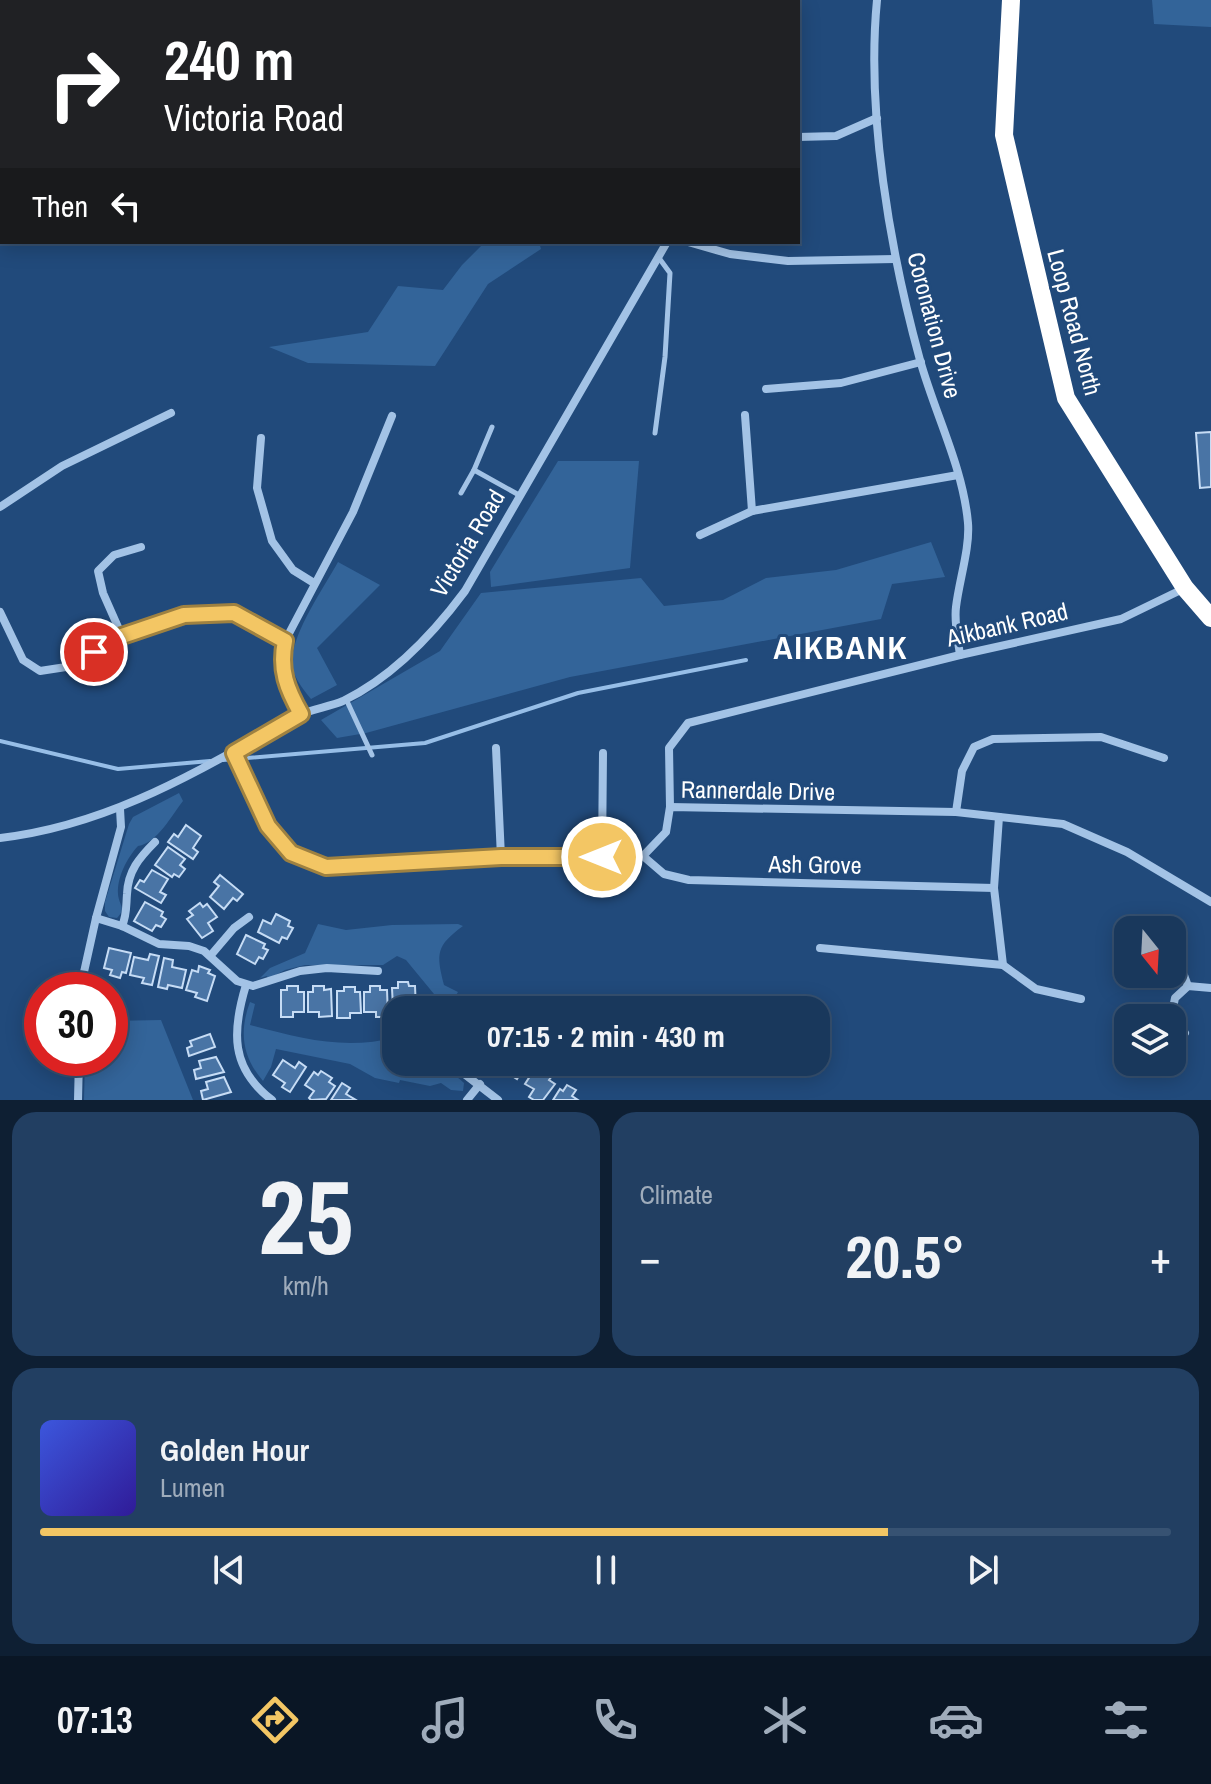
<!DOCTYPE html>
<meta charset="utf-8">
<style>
:root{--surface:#19385c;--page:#223f62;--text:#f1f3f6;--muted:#9facbb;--line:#375272;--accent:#f3c664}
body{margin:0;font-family:"Archivo Narrow",sans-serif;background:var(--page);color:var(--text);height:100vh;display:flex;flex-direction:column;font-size:30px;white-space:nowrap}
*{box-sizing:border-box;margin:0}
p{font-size:26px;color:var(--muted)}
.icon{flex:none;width:44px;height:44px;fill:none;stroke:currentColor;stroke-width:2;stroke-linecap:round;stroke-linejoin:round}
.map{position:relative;height:1100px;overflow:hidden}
.sheet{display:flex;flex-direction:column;gap:12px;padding:12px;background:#0e1f33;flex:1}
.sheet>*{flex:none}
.banner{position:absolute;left:0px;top:0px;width:800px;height:244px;box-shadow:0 4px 20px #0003,0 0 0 2px var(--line);background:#202124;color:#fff;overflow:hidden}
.needle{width:52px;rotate:162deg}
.tools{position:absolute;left:1114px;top:916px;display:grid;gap:16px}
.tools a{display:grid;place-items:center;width:72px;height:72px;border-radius:16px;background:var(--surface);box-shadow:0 4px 20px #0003,0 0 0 2px var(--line);font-size:40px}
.speed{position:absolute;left:24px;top:972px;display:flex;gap:16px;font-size:40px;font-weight:700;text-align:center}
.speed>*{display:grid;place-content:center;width:104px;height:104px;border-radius:50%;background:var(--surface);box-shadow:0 4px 20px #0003,0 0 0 2px var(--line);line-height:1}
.speed .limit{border:12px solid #d22;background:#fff;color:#111}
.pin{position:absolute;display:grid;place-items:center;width:68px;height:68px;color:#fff;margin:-34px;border:4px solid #fff;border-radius:50%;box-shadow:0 2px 8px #0007}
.me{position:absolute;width:88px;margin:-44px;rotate:270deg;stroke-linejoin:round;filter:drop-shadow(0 0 6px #0008)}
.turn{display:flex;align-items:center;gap:28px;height:168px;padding:0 32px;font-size:36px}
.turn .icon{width:104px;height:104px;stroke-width:2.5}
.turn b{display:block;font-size:56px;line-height:68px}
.then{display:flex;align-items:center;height:76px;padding:0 32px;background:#0003;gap:16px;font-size:30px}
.big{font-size:60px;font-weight:800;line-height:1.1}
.sheet .card{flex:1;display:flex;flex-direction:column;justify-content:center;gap:12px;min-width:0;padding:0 28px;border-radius:24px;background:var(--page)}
.sheet .dial{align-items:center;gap:0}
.dial b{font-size:104px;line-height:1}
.song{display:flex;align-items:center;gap:24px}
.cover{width:96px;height:96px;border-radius:12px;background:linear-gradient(135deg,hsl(230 70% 55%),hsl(250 70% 35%))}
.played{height:8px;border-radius:4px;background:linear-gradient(90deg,var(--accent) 75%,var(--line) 75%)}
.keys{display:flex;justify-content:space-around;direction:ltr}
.heat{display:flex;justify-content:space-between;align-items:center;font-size:44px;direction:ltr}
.sheet .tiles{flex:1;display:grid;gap:12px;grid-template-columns:1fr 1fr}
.card:last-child{grid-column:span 2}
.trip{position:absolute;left:382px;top:996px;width:448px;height:80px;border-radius:24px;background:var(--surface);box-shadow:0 4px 20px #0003,0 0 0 2px var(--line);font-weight:800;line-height:80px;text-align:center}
.tabs{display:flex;height:128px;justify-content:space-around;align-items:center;background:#0a1625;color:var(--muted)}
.tabs .icon{width:56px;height:56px}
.tabs .active{color:var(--accent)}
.tabs b{font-size:36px;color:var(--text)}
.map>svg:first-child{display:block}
.green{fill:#336499}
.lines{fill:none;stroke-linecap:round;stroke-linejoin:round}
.stream{stroke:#97bee7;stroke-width:4}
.building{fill:#4974a5;stroke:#c6dcf5;stroke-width:2}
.lane{stroke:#a3c3e6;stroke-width:5}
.street{stroke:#a3c3e6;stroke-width:8}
.highway{stroke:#fff;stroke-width:18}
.route-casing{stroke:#9e8141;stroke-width:20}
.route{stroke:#f3c664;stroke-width:14}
.labels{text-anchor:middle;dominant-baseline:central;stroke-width:6;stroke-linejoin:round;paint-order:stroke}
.street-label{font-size:24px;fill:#fff;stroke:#214a7b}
.district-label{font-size:32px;font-weight:bold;letter-spacing:2px;fill:#fff;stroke:#214a7b}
</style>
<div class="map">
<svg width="1211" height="1100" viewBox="0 0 1211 1100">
<rect width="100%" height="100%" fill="#214a7b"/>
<g class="green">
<polygon points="1152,0 1211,0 1211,27 1154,24"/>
<polygon points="485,242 539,242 541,249 488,284 435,366 308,363 269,347 368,332 398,286 443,290 462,265"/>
<polygon points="558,461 639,461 630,568 491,587 490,572"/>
<polygon points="931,542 945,577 892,584 881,619 570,677 366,733 337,738 321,720 440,651 481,593 641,578 664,606 723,600 766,578 836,570"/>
<path d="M338 562 380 585 317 648 337 685 311 699C303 689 291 675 292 660 294 630 323 589 338 562Z"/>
<path d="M179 793 183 801C172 815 157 843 138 846 127 858 117 877 118 894 119 906 127 908 117 918L109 917 105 911V902L129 824 133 817Z"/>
<path d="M318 924 346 930 392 925 458 924 463 926C436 946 436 953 444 985L458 992 447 1010H424L434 994 406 960 397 956 383 965H305L285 970 268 979 267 976 260 978 270 968 305 953Z"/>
<path d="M250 1002 255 1004 250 1025C300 1038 345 1051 396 1037V1062C421 1062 446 1065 464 1083L463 1091 451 1090 441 1083 430 1086 400 1080 399 1083 375 1078 350 1064 276 1049 271 1067 263 1081C242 1057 239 1031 250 1002Z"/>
<polygon points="161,1020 193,1100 84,1100 85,1058 110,1058 110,1021"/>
</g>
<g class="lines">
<g class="stream">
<polyline points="0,741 118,769 210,761"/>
<polyline points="223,760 425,743 578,693 746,660"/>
</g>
</g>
<g class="building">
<polygon points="1211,432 1211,487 1200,488 1196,433"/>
<polygon points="186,825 201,836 193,848 198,852 193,859 168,842 174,834 178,837"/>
<polygon points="168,847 185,859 180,865 185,869 179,877 174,874 172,877 155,865"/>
<polygon points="152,870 168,879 160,892 166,895 161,903 135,888 140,880 144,882"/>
<polygon points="220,875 243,894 237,901 233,898 224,909 210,897 219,886 214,882"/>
<polygon points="145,902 163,912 161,916 166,919 161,927 156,925 152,931 134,921"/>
<polygon points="200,903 203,907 207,904 217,917 208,923 213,931 202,938 187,919 193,915 189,911"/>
<polygon points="276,914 290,921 288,926 293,928 287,939 282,937 279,943 258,932 263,920 271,924"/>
<polygon points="246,935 265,944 263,948 268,950 263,959 259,957 255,964 237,954"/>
<polygon points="109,948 131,953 126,973 122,972 120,978 110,975 112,970 104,968"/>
<polygon points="150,954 159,956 152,985 142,983 144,978 130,975 134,957 148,960"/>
<polygon points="164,958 173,960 172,967 186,970 182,988 168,985 167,989 158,987"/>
<polygon points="199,966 210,970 208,973 215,976 207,1001 195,997 197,993 186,990 192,970 198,972"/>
<polygon points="398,982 408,982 409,986 415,986 416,1010 393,1008 392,988 398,988"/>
<polygon points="287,986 298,986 298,992 304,992 304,1012 293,1012 293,1017 281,1017 281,990 287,990"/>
<polygon points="313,986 324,986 324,990 331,989 332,1016 319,1017 319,1012 308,1012 308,992 313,992"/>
<polygon points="370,986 380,986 380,990 387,990 388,1017 376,1017 376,1012 364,1012 364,992 370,992"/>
<polygon points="344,987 355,987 355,992 360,992 361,1013 350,1013 350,1018 337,1018 337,991 344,991"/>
<polygon points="210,1034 215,1047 189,1056 187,1048 192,1046 190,1041"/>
<polygon points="216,1057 224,1072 196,1079 194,1070 201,1068 199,1061"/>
<polygon points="283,1060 295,1068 299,1062 306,1067 290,1092 282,1087 285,1083 273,1075"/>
<polygon points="501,1062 527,1062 517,1079 498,1067"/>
<polygon points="541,1069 552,1076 549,1080 555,1084 543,1100 534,1100 529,1097 534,1089 525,1084 534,1070 538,1073"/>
<polygon points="321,1071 332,1078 329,1082 335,1086 326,1099 311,1100 309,1098 314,1091 305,1085 314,1072 318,1075"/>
<polygon points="224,1077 231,1092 203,1100 201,1091 208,1089 206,1082"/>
<polygon points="342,1083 350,1088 346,1094 356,1100 331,1100"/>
<polygon points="567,1085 576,1090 572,1096 578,1100 553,1100 560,1089 563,1091"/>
</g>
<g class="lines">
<g class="lane">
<polyline points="655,433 665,357 670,273 659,258"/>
<polyline points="474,470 519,495"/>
<polyline points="461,493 474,470 492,427"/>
<polyline points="346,699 372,755"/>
</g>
<g class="street">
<path d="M877 0C866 113 890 251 920 360 935 414 963 467 968 523 970 548 959 581 956 607 954 622 958 640 960 655"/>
<polyline points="758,2 759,0"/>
<polyline points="798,137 836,136 877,118"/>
<polyline points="688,242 730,254 788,261 895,259"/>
<polyline points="766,389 841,383 921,362"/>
<polyline points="745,415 752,511"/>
<polyline points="261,438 257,488 272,541 293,570 314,583"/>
<polyline points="0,507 62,466 171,413"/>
<polyline points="700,535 752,511 958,475"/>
<polyline points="0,612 23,660 40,671 66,667 122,636 184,615 234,613 285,641"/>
<polyline points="122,636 103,593 98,571 114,555 141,547"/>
<path d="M301 714C287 689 279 670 285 641L353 512 392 416"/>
<polyline points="496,748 501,857"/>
<polyline points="234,753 268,826 291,853 326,867 501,857 643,856 666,832 670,807 956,812 1063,824 1127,852 1211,902"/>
<polyline points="670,807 669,748 688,723 960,655 1121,619 1185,588"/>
<polyline points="956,812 962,771 974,747 993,739 1101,737 1164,758"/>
<polyline points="999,817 994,888 1003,965 1036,989 1081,999"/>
<path d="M0 838C112 825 201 769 297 716 311 709 329 707 343 701 393 677 433 634 465 591L667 242"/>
<polyline points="643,856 664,874 689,880 994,888"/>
<polyline points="602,857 603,753"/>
<polyline points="96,918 122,926 159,944 189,946 204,951 237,981 253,986 300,971 327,968 378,971"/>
<polyline points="1133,924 1141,930"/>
<path d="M122 926C127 915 126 906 127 894 128 871 139 858 155 842"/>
<polyline points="820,948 1003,965"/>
<polyline points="211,955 234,928 249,917"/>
<polyline points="1172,956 1180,964 1188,986"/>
<path d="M246 985C232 1031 230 1068 272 1100"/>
<polyline points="80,990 96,918 121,827 120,809"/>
<polyline points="1171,1018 1175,998 1188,986 1211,988"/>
<polyline points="1172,1019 1185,1033"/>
<polyline points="454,1066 498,1100"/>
<polyline points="78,1100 79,1058"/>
<polyline points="467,1100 480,1084"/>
</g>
<polyline class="highway" points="1011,0 1004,135 1066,398 1185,588 1211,618"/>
</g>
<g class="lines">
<g class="route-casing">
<path id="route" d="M94 652 122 636 184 615 234 613 285 641C279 670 287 689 301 714L234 753 268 826 291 853 326 867 501 857H602"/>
</g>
<use href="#route" class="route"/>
</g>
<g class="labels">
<g class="street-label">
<text transform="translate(1075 322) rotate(75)">Loop Road North</text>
<text transform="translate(935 325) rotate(75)">Coronation Drive</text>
<text transform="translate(467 543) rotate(-59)">Victoria Road</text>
<text transform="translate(1007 624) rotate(-13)">Aikbank Road</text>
<text transform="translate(758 790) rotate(1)">Rannerdale Drive</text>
<text transform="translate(815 864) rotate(1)">Ash Grove</text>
</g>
<g class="district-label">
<text x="841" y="647">AIKBANK</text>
</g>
</g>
</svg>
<div class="tools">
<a><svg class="needle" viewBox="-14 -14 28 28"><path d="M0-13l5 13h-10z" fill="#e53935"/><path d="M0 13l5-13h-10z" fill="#9facbb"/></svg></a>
<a><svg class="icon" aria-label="layers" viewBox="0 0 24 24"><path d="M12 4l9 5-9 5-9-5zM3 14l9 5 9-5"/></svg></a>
</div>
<div class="speed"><div class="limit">30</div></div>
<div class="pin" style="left:94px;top:652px;background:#d93025"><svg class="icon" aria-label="arrive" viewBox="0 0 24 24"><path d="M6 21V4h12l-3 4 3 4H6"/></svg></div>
<svg class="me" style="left:602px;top:857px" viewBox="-20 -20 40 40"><circle r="17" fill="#f3c664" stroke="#fff" stroke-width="3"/><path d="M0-11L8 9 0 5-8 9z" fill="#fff"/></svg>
<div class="trip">07:15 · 2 min · 430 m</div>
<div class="banner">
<div class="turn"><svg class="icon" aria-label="right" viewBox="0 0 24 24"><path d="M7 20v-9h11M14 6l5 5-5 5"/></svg><div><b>240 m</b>Victoria Road</div></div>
<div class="then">Then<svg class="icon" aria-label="left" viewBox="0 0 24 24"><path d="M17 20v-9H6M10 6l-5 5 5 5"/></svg></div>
</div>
</div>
<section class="sheet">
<div class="tiles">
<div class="card dial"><b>25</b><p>km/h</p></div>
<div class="card"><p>Climate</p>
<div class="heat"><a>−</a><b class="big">20.5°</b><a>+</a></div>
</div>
<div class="card">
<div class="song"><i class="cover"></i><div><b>Golden Hour</b><p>Lumen</p></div></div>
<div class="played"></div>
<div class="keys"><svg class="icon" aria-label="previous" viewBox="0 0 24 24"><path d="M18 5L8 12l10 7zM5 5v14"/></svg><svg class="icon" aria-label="pause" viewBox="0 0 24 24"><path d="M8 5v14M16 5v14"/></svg><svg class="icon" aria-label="next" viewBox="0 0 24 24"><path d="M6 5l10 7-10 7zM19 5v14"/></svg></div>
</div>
</div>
</section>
<nav class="tabs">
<b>07:13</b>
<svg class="icon active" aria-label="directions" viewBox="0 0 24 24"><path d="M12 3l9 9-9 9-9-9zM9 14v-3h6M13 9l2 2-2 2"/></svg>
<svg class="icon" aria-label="music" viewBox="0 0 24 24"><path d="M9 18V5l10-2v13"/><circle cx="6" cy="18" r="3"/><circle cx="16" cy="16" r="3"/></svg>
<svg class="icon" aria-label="phone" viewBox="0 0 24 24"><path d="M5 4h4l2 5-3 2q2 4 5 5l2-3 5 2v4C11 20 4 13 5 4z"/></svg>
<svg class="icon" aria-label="climate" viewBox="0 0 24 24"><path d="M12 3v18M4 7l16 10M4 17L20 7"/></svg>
<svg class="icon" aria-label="car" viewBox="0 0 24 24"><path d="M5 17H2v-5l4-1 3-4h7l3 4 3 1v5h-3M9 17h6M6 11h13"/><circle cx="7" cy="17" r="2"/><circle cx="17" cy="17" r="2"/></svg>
<svg class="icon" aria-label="filters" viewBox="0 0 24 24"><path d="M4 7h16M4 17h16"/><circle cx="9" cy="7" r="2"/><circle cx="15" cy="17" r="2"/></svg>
</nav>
